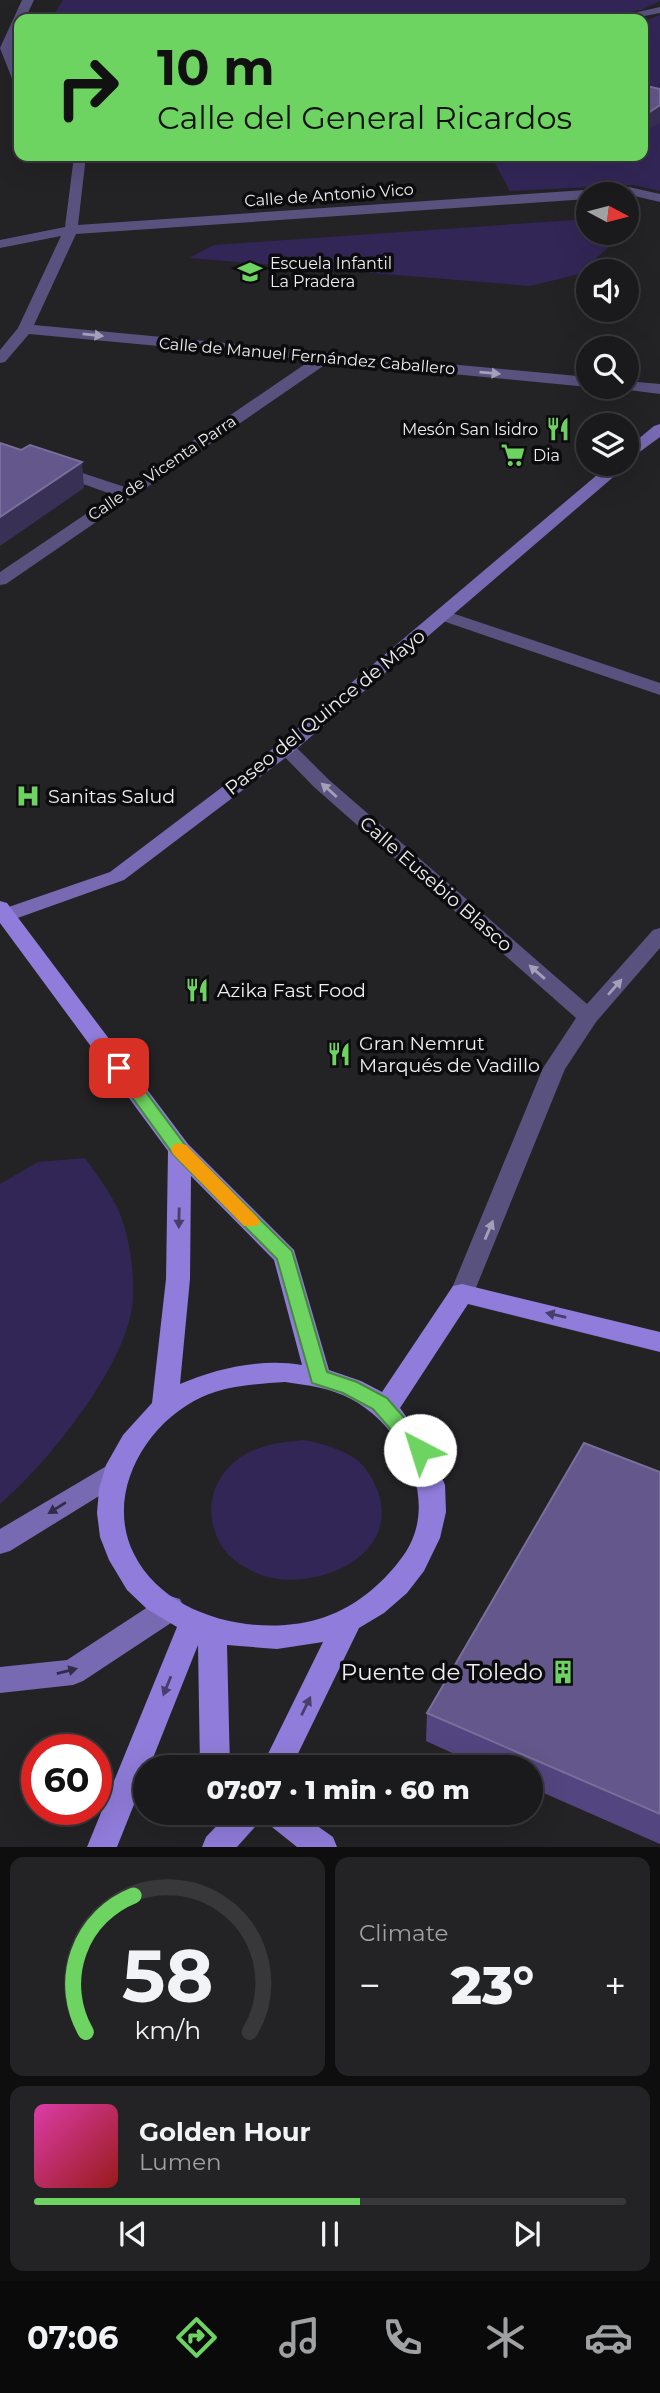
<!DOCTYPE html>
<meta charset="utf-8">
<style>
:root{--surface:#1a1a1c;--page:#232325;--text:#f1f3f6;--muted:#9fa1a3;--line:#38383b;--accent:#6dd361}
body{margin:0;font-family:Montserrat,sans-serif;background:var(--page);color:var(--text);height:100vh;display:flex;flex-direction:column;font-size:26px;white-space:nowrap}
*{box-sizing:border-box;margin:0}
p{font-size:23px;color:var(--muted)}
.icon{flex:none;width:38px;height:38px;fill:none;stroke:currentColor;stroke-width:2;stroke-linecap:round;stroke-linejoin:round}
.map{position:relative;height:1847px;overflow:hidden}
.sheet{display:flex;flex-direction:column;gap:10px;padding:10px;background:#0e0e0f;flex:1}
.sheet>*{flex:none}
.hud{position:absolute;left:14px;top:14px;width:634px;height:147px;border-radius:14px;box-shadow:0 7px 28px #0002,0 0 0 2px var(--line);background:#6dd361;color:#111;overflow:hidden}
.needle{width:46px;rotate:97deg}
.controls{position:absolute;left:576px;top:182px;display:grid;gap:14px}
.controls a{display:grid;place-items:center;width:63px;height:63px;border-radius:50%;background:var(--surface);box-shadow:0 7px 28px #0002,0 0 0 2px var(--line);font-size:35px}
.speed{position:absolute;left:21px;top:1734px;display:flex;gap:14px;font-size:35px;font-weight:700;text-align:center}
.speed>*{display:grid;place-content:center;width:91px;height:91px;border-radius:50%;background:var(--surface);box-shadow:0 7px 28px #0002,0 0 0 2px var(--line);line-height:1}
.speed .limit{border:10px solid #d22;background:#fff;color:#111}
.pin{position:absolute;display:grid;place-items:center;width:60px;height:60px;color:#fff;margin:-30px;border-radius:14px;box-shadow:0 4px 10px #0006}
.me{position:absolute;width:77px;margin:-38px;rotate:320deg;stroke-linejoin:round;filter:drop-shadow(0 0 5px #0008)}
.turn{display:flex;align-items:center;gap:24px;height:147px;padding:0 28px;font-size:32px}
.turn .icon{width:91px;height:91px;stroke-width:2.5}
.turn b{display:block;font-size:49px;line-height:60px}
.big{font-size:52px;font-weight:800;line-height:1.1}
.sheet .tile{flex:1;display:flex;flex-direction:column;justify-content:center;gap:10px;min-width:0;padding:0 24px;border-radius:14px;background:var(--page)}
.sheet .dial{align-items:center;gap:0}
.dial svg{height:182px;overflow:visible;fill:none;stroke:var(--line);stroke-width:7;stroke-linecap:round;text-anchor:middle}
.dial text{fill:var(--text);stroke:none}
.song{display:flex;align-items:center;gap:21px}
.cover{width:84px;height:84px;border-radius:10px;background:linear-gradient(135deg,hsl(320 70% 55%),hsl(0 70% 35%))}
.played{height:7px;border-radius:4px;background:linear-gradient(90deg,var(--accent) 55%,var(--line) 55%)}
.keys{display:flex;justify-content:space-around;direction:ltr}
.heat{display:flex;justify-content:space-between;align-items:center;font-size:38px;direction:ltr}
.sheet .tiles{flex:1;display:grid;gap:10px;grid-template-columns:1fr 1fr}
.tile:last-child{grid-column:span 2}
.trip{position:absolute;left:133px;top:1755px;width:410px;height:70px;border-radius:35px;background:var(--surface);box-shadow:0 7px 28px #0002,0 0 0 2px var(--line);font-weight:800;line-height:70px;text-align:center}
.tabs{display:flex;height:112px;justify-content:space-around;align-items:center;background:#0a0a0b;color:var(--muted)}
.tabs .icon{width:49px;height:49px}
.tabs .current{color:var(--accent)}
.tabs b{font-size:32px;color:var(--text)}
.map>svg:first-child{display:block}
.green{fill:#322657}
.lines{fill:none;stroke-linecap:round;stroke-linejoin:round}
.street{fill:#59517e;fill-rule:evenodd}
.secondary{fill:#786ab2;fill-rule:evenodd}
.primary{fill:#907cda;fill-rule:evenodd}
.wall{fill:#53457f}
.shaded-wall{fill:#393056}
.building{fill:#63578b;stroke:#796f9b;stroke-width:2}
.oneway{fill:#a4a0b8}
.oneway2{fill:#473e6a}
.oneway3{fill:#322d47}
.route{fill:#6dd361;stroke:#47893f;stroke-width:2}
.slow{fill:#f59e0b}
.labels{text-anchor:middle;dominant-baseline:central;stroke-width:7;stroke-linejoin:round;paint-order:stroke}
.far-street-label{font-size:16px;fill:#eeeef1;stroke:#0c0c0e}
.far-poi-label{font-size:16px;fill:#eeeef1;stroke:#0c0c0e;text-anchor:start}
.street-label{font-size:19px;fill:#eeeef1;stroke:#0c0c0e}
.poi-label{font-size:19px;fill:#eeeef1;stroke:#0c0c0e;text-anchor:start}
.near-poi-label{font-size:23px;fill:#eeeef1;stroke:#0c0c0e;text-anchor:end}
</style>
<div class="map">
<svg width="660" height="1847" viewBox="0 0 660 1847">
<rect width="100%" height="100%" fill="#232326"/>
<g class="green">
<polygon points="63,0 660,0 660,1 642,10 589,19 51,19"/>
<polygon points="660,15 660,191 633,185 510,191 491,156 642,156 642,22"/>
<polygon points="588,219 588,233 624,233 579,274 530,286 189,258 214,245"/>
<path d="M85 1158C94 1171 104 1184 112 1198 128 1224 134 1266 133 1296 132 1360 47 1464 0 1504V1184L38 1162Z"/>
<path d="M304 1440C322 1444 339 1448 354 1458 366 1466 373 1479 378 1492 401 1558 312 1593 261 1575 247 1569 232 1561 223 1548 200 1513 212 1469 252 1451 269 1443 286 1442 304 1440Z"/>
</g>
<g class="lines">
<g class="street">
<polygon points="22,0 34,0 25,19 19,19 19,32 12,48 19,67 19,85 13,81 0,48"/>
<polygon points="660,7 660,13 629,19 607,19"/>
<polygon points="74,156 86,156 78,225 629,187 660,194 660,202 626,194 588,194 588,199 76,234 34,325 588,377 588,387 329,362 6,584 0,585 0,572 114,495 52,473 50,470 52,467 64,467 125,487 311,360 29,334 5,362 0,363 0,350 18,328 61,236 0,248 0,240 65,227"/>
<polygon points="626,381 660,384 660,394 621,389 619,387 626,387"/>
<polygon points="443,610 660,683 660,695 437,619 434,615"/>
<polygon points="286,742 293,744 328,779 587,1004 653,930 660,928 660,948 596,1022 565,1069 471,1300 462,1302 453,1300 450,1293 543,1068 576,1018 314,787 276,748"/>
</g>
<g class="secondary">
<polygon points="660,424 660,437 626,462 626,449 654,426"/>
<polygon points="626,463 627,464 625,467 293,752 124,880 12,920 0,920 0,910 110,872 279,744 610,464"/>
<polygon points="115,1461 125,1464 128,1472 125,1480 10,1551 0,1554 0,1529"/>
<polygon points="170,1596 180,1599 184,1608 180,1617 83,1681 73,1685 0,1693 0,1667 67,1660 160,1599"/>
</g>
<g class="primary">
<path d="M0 901 7 903 188 1144 294 1250 329 1370 361 1381 382 1392 453 1286 462 1284 660 1332V1352L468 1304 400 1408 431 1450 445 1485 446 1512 440 1538 424 1571 407 1593 384 1613 359 1628 291 1768H261L323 1642 277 1649 227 1645 230 1768H200L198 1645 149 1768H145V1777L117 1847H87L177 1627 147 1609 127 1590 109 1560 100 1537 97 1513 99 1489 106 1465 123 1435 152 1403 166 1279 168 1151 0 923ZM191 1176 274 1260 302 1365C262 1358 217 1368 180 1384L190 1279ZM285 1382C307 1385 331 1388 351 1399 406 1428 443 1507 400 1560 381 1585 356 1606 325 1617 262 1639 166 1619 134 1554 104 1495 145 1423 202 1397 228 1385 257 1384 285 1382Z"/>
<polygon points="229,1813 299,1813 333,1837 337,1847 297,1847 262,1819 237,1847 202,1847 206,1837"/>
</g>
</g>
<polygon class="wall" points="660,1472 660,1844 530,1787 530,1768 485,1768 426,1741 427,1713"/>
<g class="shaded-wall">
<polygon points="660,105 660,122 642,134 642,117"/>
<polygon points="82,462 84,488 0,546 0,517"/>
</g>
<g class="building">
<polygon points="642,85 660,89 660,105 642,117"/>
<polygon points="0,443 21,450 30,445 82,462 0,517"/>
<polygon points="584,1443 660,1472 660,1814 427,1713"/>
</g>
<defs><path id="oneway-solid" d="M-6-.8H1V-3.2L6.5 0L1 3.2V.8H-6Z" transform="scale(1.75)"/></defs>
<g class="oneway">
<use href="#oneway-solid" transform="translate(93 335) rotate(6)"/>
<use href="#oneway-solid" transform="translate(490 373) rotate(5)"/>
<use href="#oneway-solid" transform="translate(329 790) rotate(-138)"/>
<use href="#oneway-solid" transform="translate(537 972) rotate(-139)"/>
<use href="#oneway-solid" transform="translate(615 987) rotate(-49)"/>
<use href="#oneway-solid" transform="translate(489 1230) rotate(-67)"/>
</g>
<g class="oneway2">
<use href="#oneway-solid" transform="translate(179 1218) rotate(91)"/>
<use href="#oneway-solid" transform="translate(556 1315) rotate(-167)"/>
<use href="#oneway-solid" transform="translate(167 1686) rotate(112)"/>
<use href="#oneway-solid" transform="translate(306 1706) rotate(-64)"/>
</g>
<g class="oneway3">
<use href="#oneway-solid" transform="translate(57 1508) rotate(148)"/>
<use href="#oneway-solid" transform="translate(67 1671) rotate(-14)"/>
</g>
<polygon class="route" points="119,1063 125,1064 186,1146 292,1251 327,1372 357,1382 387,1398 427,1444 430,1450 427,1455 420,1458 413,1455 373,1409 343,1393 312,1383 277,1259 173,1154 111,1068"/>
<polygon class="slow" points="179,1143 186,1145 257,1217 260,1221 257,1226 244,1226 173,1154 171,1150 173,1145"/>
<defs>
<g id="school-bare" transform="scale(1.89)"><path d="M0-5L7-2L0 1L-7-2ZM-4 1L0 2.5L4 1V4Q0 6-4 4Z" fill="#6dd361" stroke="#0c0c0e" stroke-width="2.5" paint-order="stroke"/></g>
<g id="restaurant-bare" transform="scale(1.89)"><path d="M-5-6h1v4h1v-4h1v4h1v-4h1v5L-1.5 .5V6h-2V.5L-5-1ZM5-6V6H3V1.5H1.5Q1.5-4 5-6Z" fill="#6dd361" stroke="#0c0c0e" stroke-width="2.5" paint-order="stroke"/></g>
<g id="supermarket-bare" transform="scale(1.89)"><path d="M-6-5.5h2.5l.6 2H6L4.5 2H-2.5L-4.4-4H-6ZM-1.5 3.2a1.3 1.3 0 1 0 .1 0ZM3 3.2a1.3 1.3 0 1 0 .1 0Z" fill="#6dd361" stroke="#0c0c0e" stroke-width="2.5" paint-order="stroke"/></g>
<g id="hospital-bare" transform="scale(1.89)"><path d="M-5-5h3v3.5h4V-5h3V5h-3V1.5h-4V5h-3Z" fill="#6dd361" stroke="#0c0c0e" stroke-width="2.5" paint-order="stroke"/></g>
<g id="building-bare" transform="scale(1.89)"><path d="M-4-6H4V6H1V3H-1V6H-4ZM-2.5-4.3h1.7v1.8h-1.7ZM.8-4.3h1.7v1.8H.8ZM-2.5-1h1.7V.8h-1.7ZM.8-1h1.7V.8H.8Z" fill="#6dd361" stroke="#0c0c0e" stroke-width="2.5" paint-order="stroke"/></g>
</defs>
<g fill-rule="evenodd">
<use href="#school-bare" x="250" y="272"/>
<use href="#restaurant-bare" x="558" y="429"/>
<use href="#supermarket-bare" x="513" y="455"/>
<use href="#hospital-bare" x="28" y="796"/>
<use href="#restaurant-bare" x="197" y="990"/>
<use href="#restaurant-bare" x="339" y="1054"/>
<use href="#building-bare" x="563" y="1672"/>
</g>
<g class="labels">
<g class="far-street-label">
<text transform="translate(329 195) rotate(-4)">Calle de Antonio Vico</text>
<text transform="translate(307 356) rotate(5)">Calle de Manuel Fernández Caballero</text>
<text transform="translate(162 468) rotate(-34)">Calle de Vicenta Parra</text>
</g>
<g class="far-poi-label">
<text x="270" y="263">Escuela Infantil<tspan x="270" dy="18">La Pradera</tspan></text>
<text x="538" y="429" text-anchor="end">Mesón San Isidro</text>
<text x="533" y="455">Dia</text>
</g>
<g class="street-label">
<text transform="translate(325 712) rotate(-39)">Paseo del Quince de Mayo</text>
<text transform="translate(436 884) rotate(41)">Calle Eusebio Blasco</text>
</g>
<g class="poi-label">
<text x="48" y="796">Sanitas Salud</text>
<text x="217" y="990">Azika Fast Food</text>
<text x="359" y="1043">Gran Nemrut<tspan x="359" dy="22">Marqués de Vadillo</tspan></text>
</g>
<g class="near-poi-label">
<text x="543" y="1672">Puente de Toledo</text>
</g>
</g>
</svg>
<div class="controls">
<a><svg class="needle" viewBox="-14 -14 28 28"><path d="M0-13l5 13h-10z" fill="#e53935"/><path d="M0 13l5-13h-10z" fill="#9fa1a3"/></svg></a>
<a><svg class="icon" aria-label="sound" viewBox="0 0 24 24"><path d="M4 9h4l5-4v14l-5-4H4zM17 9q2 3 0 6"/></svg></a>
<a><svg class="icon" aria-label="search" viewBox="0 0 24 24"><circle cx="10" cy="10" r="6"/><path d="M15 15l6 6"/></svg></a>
<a><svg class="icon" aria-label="layers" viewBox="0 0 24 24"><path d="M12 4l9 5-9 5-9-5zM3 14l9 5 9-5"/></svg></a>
</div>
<div class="speed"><div class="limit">60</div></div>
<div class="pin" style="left:119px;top:1068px;background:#d93025"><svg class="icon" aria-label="arrive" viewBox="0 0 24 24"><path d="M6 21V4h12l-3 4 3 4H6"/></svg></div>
<svg class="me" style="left:420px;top:1450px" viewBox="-20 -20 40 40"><circle r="19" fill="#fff"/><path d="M0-13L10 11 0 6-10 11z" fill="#6dd361"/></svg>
<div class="trip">07:07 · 1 min · 60 m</div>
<div class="hud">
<div class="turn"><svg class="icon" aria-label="right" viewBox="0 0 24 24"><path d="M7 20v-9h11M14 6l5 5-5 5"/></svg><div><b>10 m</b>Calle del General Ricardos</div></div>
</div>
</div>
<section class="sheet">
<div class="tiles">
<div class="tile dial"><svg viewBox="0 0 100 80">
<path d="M14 69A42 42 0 1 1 86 69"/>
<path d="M14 69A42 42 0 0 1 35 9" stroke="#6dd361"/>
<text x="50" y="56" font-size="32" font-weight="700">58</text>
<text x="50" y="72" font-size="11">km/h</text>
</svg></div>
<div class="tile"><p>Climate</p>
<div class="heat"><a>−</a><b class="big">23°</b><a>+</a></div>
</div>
<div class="tile">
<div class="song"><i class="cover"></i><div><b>Golden Hour</b><p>Lumen</p></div></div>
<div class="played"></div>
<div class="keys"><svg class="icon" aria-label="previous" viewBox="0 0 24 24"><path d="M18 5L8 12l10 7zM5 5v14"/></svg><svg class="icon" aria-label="pause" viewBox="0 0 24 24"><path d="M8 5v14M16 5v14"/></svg><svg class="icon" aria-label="next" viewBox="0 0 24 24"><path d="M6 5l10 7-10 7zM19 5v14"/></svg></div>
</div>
</div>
</section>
<nav class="tabs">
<b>07:06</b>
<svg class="icon current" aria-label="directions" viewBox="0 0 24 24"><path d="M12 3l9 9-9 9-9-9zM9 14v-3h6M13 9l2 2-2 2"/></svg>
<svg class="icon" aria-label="music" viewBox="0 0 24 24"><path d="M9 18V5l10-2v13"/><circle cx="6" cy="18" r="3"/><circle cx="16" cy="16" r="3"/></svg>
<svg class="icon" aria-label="phone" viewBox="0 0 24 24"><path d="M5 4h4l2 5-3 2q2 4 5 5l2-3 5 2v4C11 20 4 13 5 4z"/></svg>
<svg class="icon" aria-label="climate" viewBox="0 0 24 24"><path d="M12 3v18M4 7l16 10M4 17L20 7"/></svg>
<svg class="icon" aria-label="car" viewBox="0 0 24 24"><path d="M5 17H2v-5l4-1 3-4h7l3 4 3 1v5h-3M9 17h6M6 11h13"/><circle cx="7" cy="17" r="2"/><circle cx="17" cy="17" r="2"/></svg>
</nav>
